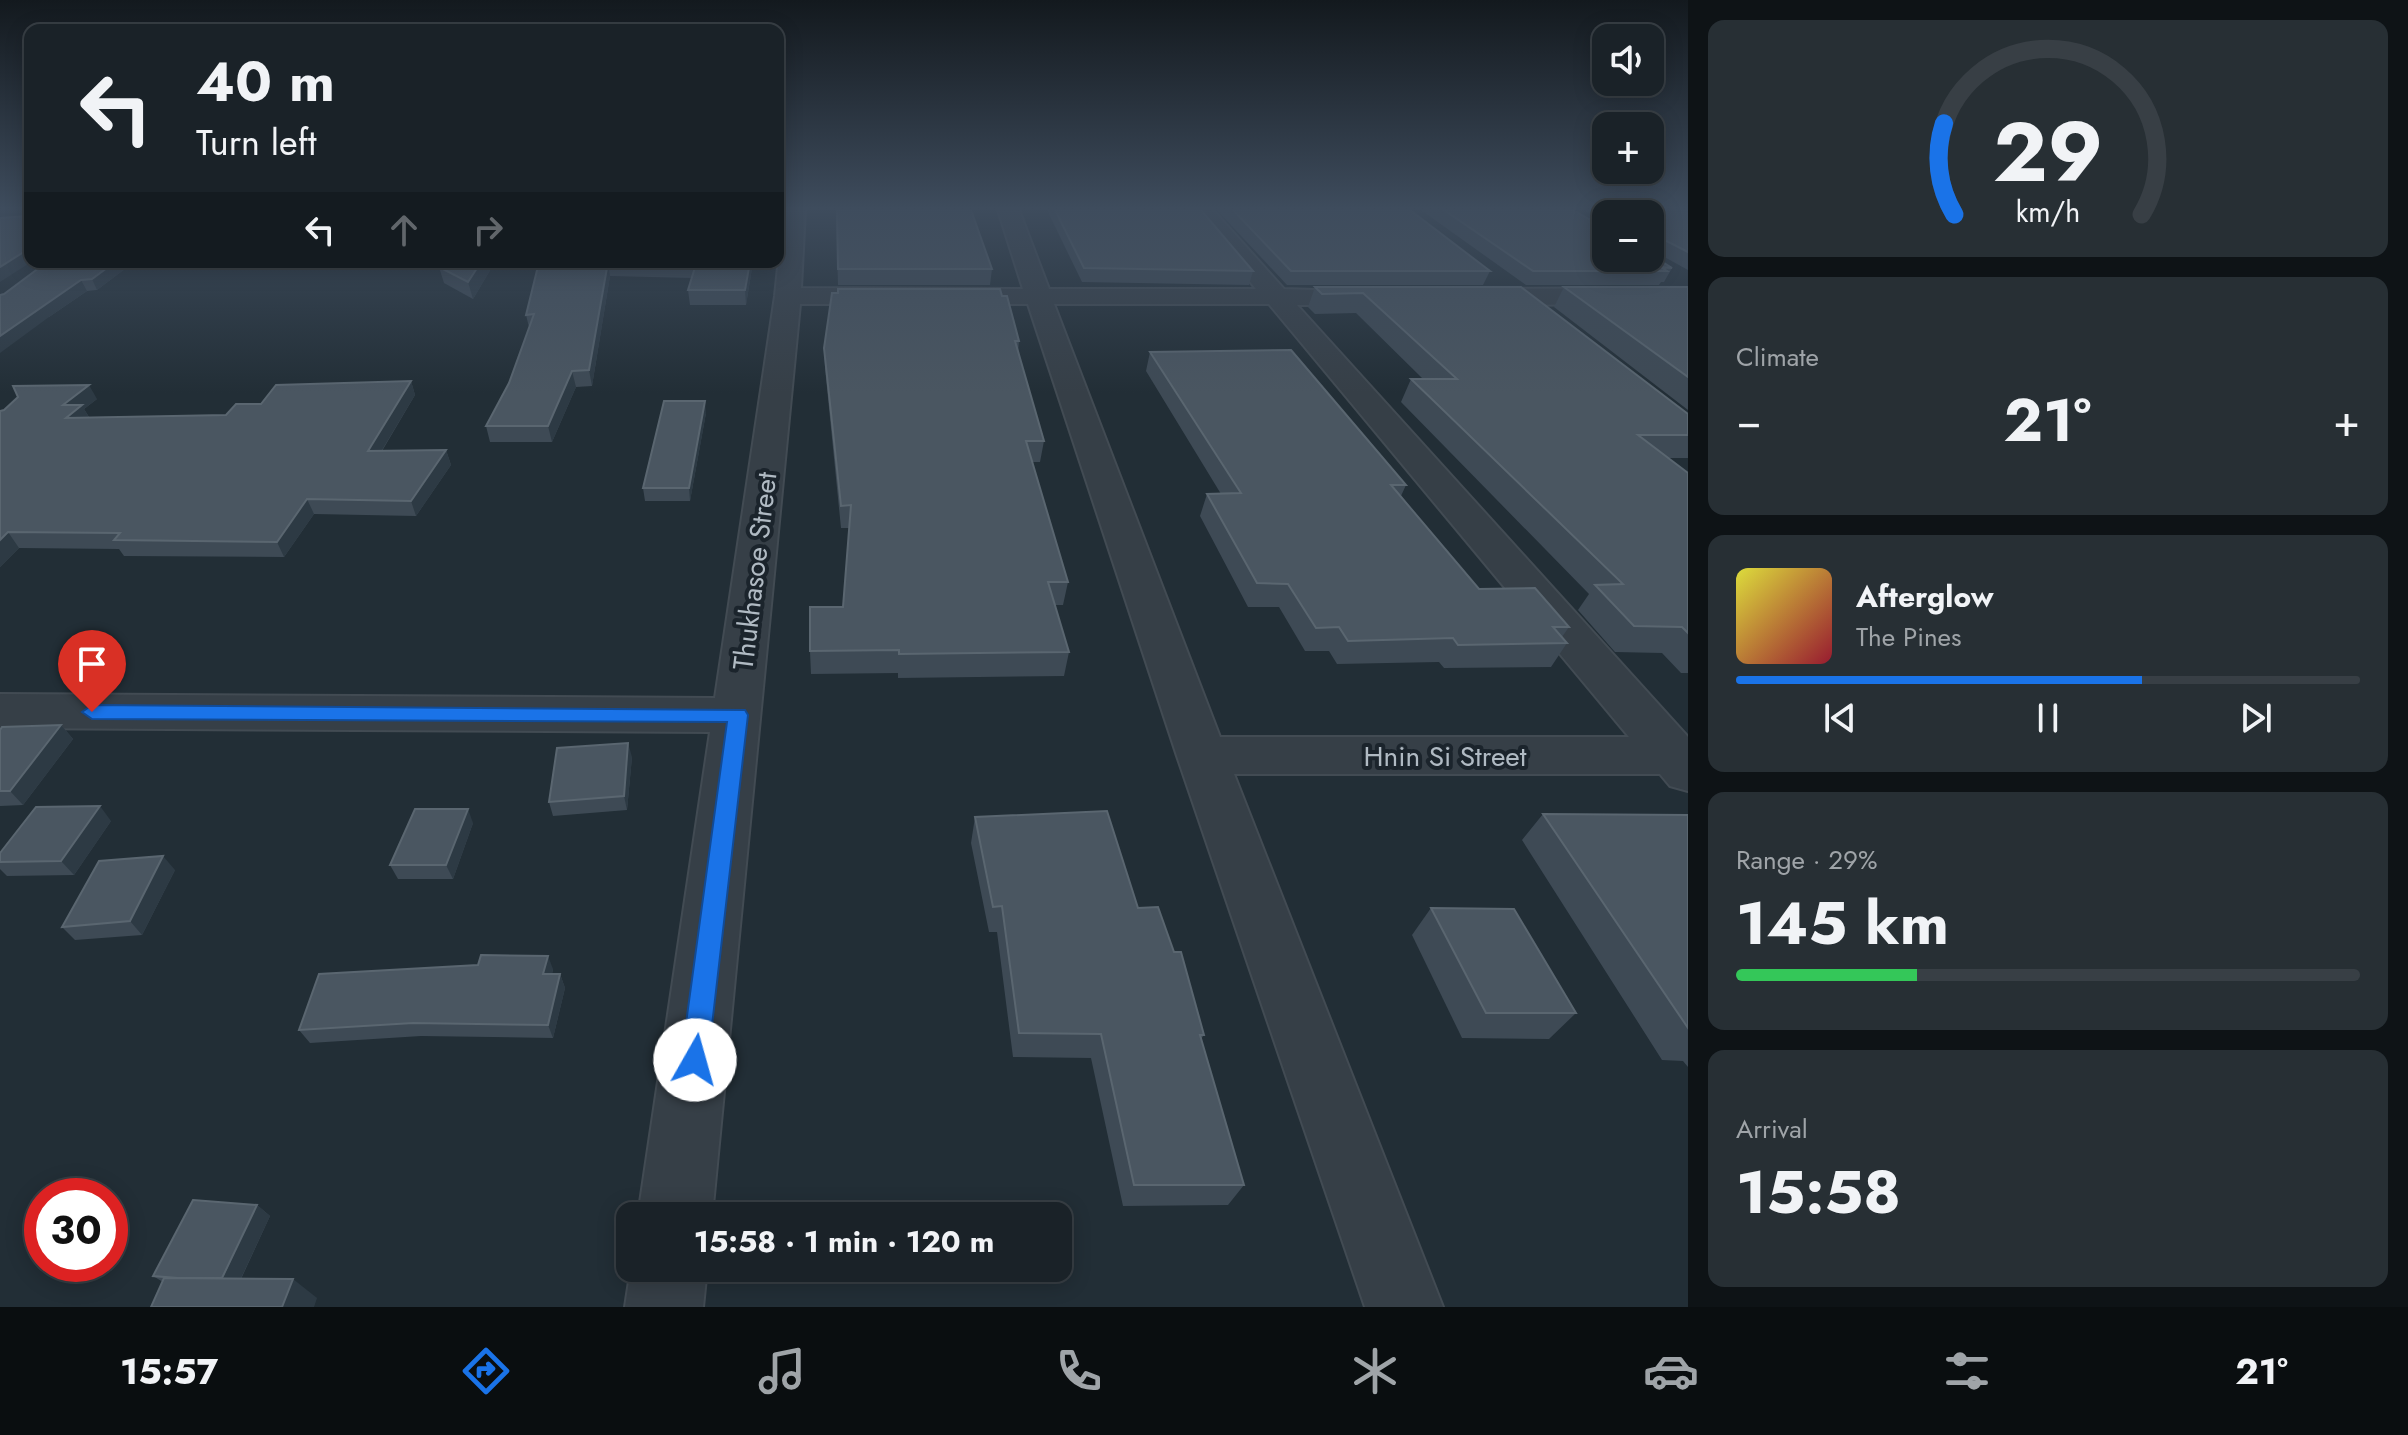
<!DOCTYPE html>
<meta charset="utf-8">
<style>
:root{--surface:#1a2228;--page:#272f34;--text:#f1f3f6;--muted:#9fa4a8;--line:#383f45;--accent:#1a73e8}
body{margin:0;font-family:Jost,sans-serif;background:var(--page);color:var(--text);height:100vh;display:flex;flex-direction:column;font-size:30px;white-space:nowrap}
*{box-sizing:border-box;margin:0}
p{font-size:26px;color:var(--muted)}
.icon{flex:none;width:44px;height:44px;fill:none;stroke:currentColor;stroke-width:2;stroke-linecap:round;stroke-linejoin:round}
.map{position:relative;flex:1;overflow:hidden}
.side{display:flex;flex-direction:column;gap:20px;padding:20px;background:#0e1316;width:720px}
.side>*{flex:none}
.guide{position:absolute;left:24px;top:24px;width:760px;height:244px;border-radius:16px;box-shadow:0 4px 20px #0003,0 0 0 2px var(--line);background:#1a2228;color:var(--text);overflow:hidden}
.buttons{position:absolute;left:1592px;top:24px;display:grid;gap:16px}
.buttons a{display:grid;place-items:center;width:72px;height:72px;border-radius:16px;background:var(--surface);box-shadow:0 4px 20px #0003,0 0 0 2px var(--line);font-size:40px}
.speed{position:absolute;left:24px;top:1178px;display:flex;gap:16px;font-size:40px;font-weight:700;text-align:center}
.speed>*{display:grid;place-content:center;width:104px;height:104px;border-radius:50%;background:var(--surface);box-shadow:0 4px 20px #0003,0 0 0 2px var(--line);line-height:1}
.speed .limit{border:12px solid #d22;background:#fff;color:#111}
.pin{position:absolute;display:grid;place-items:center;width:68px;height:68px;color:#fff;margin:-82px -34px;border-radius:50% 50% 50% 0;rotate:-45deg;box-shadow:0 0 8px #0007}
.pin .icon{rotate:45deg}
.me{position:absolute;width:88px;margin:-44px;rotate:7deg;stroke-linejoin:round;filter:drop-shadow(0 0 6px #0008)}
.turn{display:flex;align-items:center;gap:28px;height:168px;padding:0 40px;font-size:36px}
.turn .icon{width:104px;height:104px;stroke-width:2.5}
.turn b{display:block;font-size:56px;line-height:68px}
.lanes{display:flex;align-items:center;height:76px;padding:0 40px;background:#0003;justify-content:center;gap:40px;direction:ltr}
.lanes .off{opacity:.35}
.big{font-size:60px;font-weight:700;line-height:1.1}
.side .tile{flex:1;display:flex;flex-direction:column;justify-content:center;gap:12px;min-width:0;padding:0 28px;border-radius:16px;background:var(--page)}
.side .dial{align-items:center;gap:0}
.dial svg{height:208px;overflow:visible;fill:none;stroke:var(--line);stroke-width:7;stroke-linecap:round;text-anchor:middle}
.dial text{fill:var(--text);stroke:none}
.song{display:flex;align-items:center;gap:24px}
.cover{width:96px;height:96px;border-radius:12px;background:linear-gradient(135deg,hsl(60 70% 55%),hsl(350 70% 35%))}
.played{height:8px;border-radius:4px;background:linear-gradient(90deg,var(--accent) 65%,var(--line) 65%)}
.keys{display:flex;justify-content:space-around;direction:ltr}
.heat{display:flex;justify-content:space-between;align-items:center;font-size:44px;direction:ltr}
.charge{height:12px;border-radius:6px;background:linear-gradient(90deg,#34c759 29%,var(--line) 0)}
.trip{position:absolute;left:616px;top:1202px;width:456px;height:80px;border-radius:16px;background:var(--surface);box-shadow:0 4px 20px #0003,0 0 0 2px var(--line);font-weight:700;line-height:80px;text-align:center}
.tabs{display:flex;height:128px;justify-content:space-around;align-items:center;background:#0a0e10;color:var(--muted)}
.tabs .icon{width:56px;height:56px}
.tabs .on{color:var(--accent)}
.tabs b{font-size:36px;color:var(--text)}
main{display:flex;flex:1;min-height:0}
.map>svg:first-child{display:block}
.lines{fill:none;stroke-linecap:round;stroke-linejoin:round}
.minor-casing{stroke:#424b53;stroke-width:4}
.minor{fill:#363f47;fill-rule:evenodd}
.wall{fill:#3e4a55}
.shaded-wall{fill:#2d3a44}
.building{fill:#4a5661;stroke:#5a6670;stroke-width:2}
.route{fill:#1a73e8;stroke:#114b97;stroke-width:2}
.labels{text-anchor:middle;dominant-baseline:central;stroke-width:8;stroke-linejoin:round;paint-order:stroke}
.street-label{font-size:28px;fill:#b0bac3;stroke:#1b242c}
</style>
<main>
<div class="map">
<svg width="1688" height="1307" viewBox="0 0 1688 1307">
<rect width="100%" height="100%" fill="#222e36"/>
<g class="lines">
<g class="minor-casing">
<g id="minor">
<path d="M784 210H805L801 288 1023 289 998 210H1019L1049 289H1256L1191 210H1213L1284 289 1378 292 1382 297 1378 302 1369 305H1297L1688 737V791L1670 786 1660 774H1234L1443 1307H1365L1177 756 1028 304H800L712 1216H638L710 732 0 728V694L715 698 775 296ZM1054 304H1269L1629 737H1220Z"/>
<polygon points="1688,288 1688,304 1474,305 1465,302 1461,297 1465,292 1474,289"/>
<polygon points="631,1268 707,1268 703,1307 625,1307"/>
</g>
</g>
<use href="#minor" class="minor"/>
</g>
<g class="wall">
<polygon points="836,210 992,269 990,285 838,285"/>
<polygon points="1047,210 1201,210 1253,271 1249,285 1082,282"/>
<polygon points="1217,210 1410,210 1490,271 1483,285 1287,285"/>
<polygon points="1421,210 1573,210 1672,268 1664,282 1661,282 1659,285 1526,285"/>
<polygon points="1584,210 1688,210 1688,270 1650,249 1650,214 1606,214 1606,224"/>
<polygon points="47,262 134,262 97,290 87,291 49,317 4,294"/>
<polygon points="442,262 495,262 473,299 444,283 439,267"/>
<polygon points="539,262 753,262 746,305 690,305 688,290 692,278 610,276 592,386 576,387 552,442 490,442 486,426 509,383 529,327 526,315"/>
<polygon points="1315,287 1521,287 1688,414 1688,458 1668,458 1688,473 1688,673 1681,673 1662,653 1615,652 1578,610 1589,594 1401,402 1411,379 1423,379 1356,313 1315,314 1308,307"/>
<polygon points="1564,287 1688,287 1688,410 1554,307"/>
<polygon points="1019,341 1018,352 1044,441 1040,462 1032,462 1068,582 1063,605 1055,605 1069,652 1064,676 898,678 898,673 811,674 810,651 843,607 849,528 841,528 825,368 824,348"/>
<polygon points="1150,352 1406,485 1401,496 1479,589 1569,627 1562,637 1567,643 1551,667 1444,668 1439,662 1337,664 1329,651 1305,651 1279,607 1248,607 1200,516 1207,494 1221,494 1146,371"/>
<polygon points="411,381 415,395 382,451 446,450 451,465 416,516 314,514 284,557 124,556 119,549 19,548 0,567 0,411 97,399 84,409 89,417 226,415 261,404"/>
<polygon points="706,413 690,501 645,501 643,488"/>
<polygon points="61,725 73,739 23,805 0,806 0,730"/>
<polygon points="632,757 627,810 553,816 549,802"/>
<polygon points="1543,814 1688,815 1688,1067 1683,1061 1662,1060 1522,840"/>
<polygon points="975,817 1138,908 1204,1035 1201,1039 1244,1185 1228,1205 1123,1206 1091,1058 1013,1057 997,932 989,932 971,843"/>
<polygon points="111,821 74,875 7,876 0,869 0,853"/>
<polygon points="473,823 453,879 398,879 390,865"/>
<polygon points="175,870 142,935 75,940 62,927"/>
<polygon points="1431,908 1576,1013 1549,1039 1462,1038 1412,935"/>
<polygon points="553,969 552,974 560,974 565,988 553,1038 421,1036 310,1043 299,1030"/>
<polygon points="257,1205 270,1216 241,1279 317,1298 163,1282 153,1276"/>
</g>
<g class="shaded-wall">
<polygon points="30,248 30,262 31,262 0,282 0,267"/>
<polygon points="115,262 134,262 97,290 92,279"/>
<polygon points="481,262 495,262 473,299 468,282"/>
<polygon points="608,262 610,276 592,386 589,370"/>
<polygon points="750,262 753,262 746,305 745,290"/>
<polygon points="81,280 87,291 49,317 0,353 0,336"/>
<polygon points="572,371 576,387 552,442 548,426"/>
<polygon points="411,381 415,395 373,465 368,451"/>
<polygon points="89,385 97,399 84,409 90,419 66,418 63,405"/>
<polygon points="705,401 706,413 690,501 689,488"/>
<polygon points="446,450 451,465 416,516 411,501"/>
<polygon points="307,499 314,514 284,557 277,542"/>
<polygon points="8,532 19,548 0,567 0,540"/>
<polygon points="61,725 73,739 23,805 10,791"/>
<polygon points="628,743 632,757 627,810 624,796"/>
<polygon points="100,806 111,821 74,875 61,861"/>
<polygon points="468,809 473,823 453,879 446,865"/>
<polygon points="163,856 175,870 142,935 130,921"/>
<polygon points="548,956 553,969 549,988 543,974"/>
<polygon points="560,974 565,988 553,1038 548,1025"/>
<polygon points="257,1205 270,1216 235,1291 221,1282"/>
<polygon points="293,1279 317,1298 314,1307 282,1307"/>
</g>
<g class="building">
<polygon points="27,210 30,210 30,248 0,267 0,218 27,216"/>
<polygon points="837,210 971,210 992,269 838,269"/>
<polygon points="1055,210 1201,210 1253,271 1084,268"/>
<polygon points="1233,210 1410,210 1490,271 1291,271"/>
<polygon points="1444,210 1573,210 1606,229 1606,258 1650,258 1650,254 1672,268 1661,267 1667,271 1533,271"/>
<polygon points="1612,210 1688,210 1688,252 1657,236 1654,242 1650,242 1650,214 1614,214 1614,212"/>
<polygon points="47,262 115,262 92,279 81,280 0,336 0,295 4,294"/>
<polygon points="442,262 481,262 468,282 439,267"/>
<polygon points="539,262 750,262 745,290 688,290 696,264 608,262 589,370 572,371 548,426 486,426 509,383 534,314 526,315"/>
<polygon points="1315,287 1521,287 1688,414 1688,435 1638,435 1688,473 1688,633 1682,627 1634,626 1595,585 1623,584 1411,379 1457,379 1363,293 1322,294"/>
<polygon points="1564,287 1688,287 1688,377"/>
<polygon points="838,289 1000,289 1002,296 1007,296 1019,341 1015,341 1044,441 1026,441 1068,582 1048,582 1069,652 899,654 899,650 810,651 810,607 843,607 851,505 841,506 824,348 832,293 838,293"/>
<polygon points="1291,350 1406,485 1391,485 1479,589 1535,588 1569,627 1553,627 1567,643 1458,645 1453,638 1348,641 1339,627 1316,628 1288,584 1257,583 1207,494 1241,493 1150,352"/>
<polygon points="411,381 368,451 446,450 411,501 307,499 277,542 114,540 120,533 8,532 0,540 0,411 4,410 18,397 13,386 89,385 63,405 82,405 66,418 226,415 236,404 261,404 276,385"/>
<polygon points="664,401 705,401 689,488 643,488"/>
<polygon points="61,725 10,791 0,791 0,730 2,727"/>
<polygon points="628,743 624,796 549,802 557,748"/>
<polygon points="100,806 61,861 0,862 0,853 36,807"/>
<polygon points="415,809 468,809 446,865 390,865"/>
<polygon points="1107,811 1138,908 1158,907 1174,952 1181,952 1204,1035 1200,1035 1244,1185 1134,1185 1101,1034 1019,1033 1002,906 993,907 975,817"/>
<polygon points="1543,814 1688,815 1688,1028"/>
<polygon points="163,856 130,921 62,927 99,861"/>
<polygon points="1431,908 1514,909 1576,1013 1486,1013"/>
<polygon points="481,955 548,956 543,974 560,974 548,1025 413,1023 299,1030 319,974 478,965"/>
<polygon points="193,1200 257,1205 222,1278 178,1278 153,1276"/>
<polygon points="164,1278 293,1279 282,1307 151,1307"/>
</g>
<linearGradient id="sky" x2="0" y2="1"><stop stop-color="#13191e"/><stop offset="0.53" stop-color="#3e4c5d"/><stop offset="1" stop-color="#3e4c5d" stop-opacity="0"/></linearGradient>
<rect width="1688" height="393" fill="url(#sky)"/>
<polygon class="route" points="92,705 745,710 748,715 708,1060 704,1069 695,1073 685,1069 681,1060 727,722 92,719 82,712"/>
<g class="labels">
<g class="street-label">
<text transform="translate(755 571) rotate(-83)">Thukhasoe Street</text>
<text x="1445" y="756">Hnin Si Street</text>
</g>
</g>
</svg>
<div class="buttons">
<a><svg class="icon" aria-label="sound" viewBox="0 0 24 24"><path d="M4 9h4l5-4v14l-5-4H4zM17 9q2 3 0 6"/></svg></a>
<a>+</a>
<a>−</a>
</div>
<div class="speed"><div class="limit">30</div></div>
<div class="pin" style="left:92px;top:712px;background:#d93025"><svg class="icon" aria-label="arrive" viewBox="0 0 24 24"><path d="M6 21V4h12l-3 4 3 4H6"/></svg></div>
<svg class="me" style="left:695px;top:1060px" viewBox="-20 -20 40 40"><circle r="19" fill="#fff"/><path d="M0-13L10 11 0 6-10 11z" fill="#1a73e8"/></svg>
<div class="trip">15:58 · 1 min · 120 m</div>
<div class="guide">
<div class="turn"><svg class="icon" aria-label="left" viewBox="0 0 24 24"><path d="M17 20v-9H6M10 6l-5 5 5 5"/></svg><div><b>40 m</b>Turn left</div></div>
<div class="lanes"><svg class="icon" aria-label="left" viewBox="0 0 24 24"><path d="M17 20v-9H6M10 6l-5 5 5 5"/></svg><svg class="icon off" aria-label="ahead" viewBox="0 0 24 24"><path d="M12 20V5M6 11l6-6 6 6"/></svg><svg class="icon off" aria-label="right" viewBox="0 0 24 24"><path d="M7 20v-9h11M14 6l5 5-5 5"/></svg></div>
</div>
</div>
<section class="side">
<div class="tile dial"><svg viewBox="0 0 100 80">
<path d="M14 69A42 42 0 1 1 86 69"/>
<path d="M14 69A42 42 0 0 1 10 34" stroke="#1a73e8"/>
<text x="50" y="56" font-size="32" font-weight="700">29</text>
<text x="50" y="72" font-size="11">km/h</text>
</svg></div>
<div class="tile"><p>Climate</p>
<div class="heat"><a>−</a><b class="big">21°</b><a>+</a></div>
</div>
<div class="tile">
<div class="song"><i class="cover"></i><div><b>Afterglow</b><p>The Pines</p></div></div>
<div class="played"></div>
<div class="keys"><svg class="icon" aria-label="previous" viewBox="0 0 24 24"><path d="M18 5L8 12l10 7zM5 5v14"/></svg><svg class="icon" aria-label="pause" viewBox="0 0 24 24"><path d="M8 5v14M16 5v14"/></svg><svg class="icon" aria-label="next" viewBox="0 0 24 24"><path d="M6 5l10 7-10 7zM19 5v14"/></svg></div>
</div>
<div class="tile"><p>Range · 29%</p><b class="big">145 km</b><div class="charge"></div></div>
<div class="tile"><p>Arrival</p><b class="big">15:58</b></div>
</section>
</main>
<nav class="tabs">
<b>15:57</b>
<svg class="icon on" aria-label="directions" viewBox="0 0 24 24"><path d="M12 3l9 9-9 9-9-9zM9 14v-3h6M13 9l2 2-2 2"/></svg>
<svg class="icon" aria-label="music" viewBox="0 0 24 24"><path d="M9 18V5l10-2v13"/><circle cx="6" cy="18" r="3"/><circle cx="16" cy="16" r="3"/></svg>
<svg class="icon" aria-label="phone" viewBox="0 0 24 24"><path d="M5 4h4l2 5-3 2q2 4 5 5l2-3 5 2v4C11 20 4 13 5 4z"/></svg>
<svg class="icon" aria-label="climate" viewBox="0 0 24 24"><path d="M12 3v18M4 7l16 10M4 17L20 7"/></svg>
<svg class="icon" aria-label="car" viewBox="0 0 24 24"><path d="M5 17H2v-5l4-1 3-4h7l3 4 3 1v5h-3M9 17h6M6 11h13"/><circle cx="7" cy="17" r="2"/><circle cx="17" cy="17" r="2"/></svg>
<svg class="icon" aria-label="filters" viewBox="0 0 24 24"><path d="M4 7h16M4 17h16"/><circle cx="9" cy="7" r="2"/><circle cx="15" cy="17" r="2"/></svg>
<b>21°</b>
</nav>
